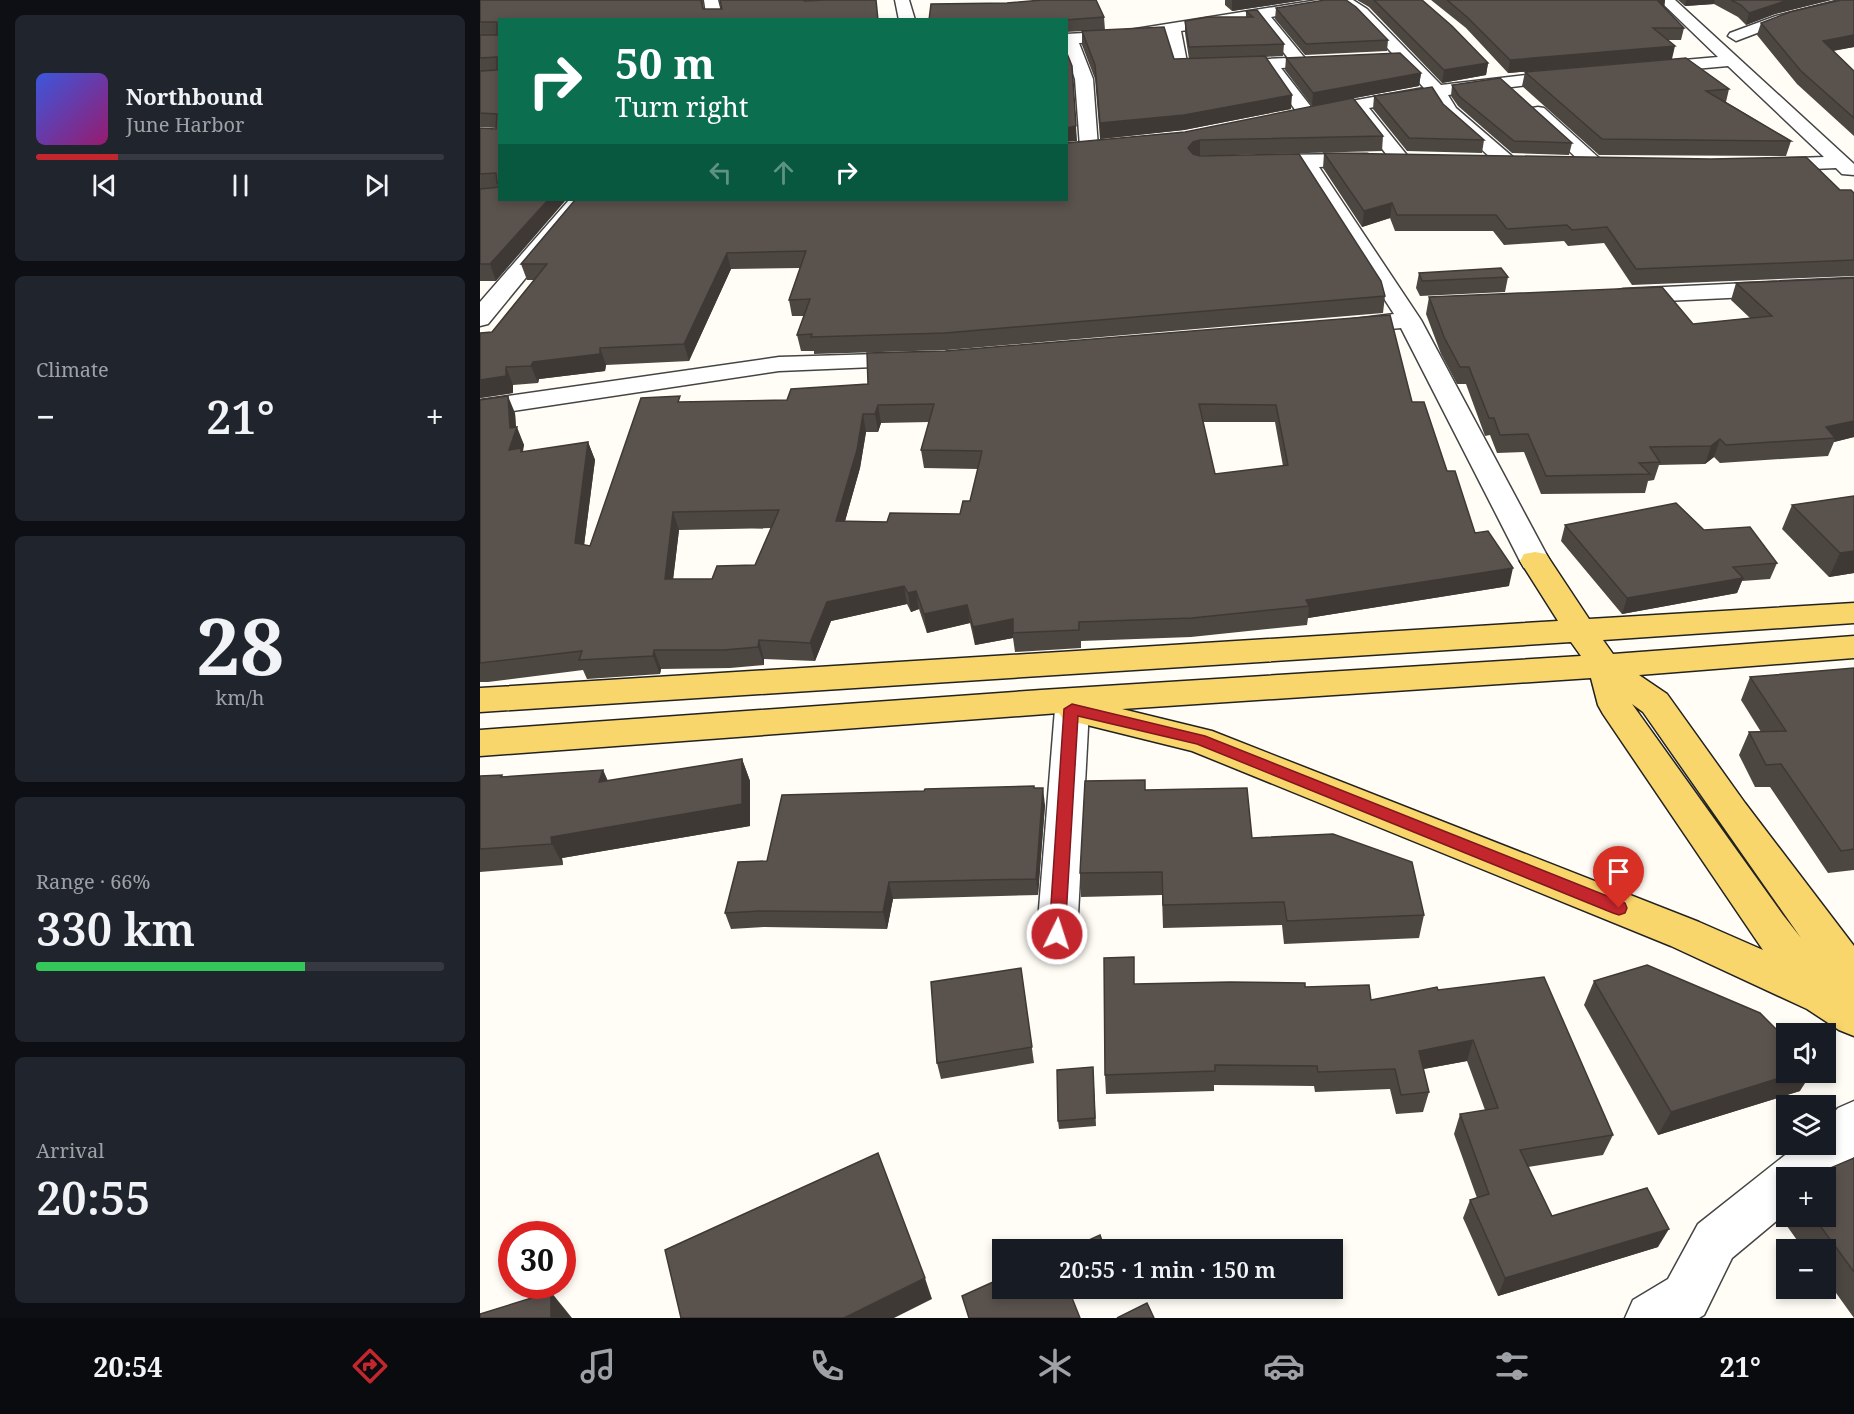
<!DOCTYPE html>
<meta charset="utf-8">
<style>
:root{--surface:#171b24;--page:#20242c;--text:#f1f3f6;--muted:#9ea1a6;--line:#363941;--accent:#c4262e}
body{margin:0;font-family:"Noto Serif",serif;background:var(--page);color:var(--text);height:100vh;display:flex;flex-direction:column;font-size:22px;white-space:nowrap}
*{box-sizing:border-box;margin:0}
p{font-size:20px;color:var(--muted)}
.icon{flex:none;width:33px;height:33px;fill:none;stroke:currentColor;stroke-width:2;stroke-linecap:round;stroke-linejoin:round}
.map{position:relative;flex:1;overflow:hidden}
.details{display:flex;flex-direction:column;gap:15px;padding:15px;background:#0d0f14;width:480px}
.details>*{flex:none}
.guide{position:absolute;left:18px;top:18px;width:570px;height:183px;border-radius:0px;box-shadow:0 3px 9px #0003;background:#0b6e4f;color:#fff;overflow:hidden}
.fabs{position:absolute;left:1296px;top:1023px;display:grid;gap:12px}
.fabs a{display:grid;place-items:center;width:60px;height:60px;border-radius:0px;background:var(--surface);box-shadow:0 3px 9px #0003;font-size:30px}
.speed{position:absolute;left:18px;top:1221px;display:flex;gap:12px;font-size:30px;font-weight:700;text-align:center}
.speed>*{display:grid;place-content:center;width:78px;height:78px;border-radius:50%;background:var(--surface);box-shadow:0 3px 9px #0003;line-height:1}
.speed .limit{border:9px solid #d22;background:#fff;color:#111}
.pin{position:absolute;display:grid;place-items:center;width:51px;height:51px;color:#fff;margin:-62px -26px;border-radius:50% 50% 50% 0;rotate:-45deg;box-shadow:0 0 6px #0007}
.pin .icon{rotate:45deg}
.me{position:absolute;width:66px;margin:-33px;rotate:4deg;stroke-linejoin:round;filter:drop-shadow(0 0 4px #0008)}
.turn{display:flex;align-items:center;gap:21px;height:126px;padding:0 18px;font-size:27px}
.turn .icon{width:78px;height:78px;stroke-width:2.5}
.turn b{display:block;font-size:42px;line-height:51px}
.lanes{display:flex;align-items:center;height:57px;padding:0 18px;background:#0003;justify-content:center;gap:30px;direction:ltr}
.lanes .off{opacity:.35}
.big{font-size:45px;font-weight:600;line-height:1.1}
.details .card{flex:1;display:flex;flex-direction:column;justify-content:center;gap:9px;min-width:0;padding:0 21px;border-radius:9px;background:var(--page)}
.details .dial{align-items:center;gap:0}
.dial b{font-size:78px;line-height:1}
.song{display:flex;align-items:center;gap:18px}
.cover{width:72px;height:72px;border-radius:9px;background:linear-gradient(135deg,hsl(230 70% 55%),hsl(320 70% 35%))}
.played{height:6px;border-radius:3px;background:linear-gradient(90deg,var(--accent) 20%,var(--line) 20%)}
.keys{display:flex;justify-content:space-around;direction:ltr}
.heat{display:flex;justify-content:space-between;align-items:center;font-size:33px;direction:ltr}
.charge{height:9px;border-radius:4px;background:linear-gradient(90deg,#34c759 66%,var(--line) 0)}
.trip{position:absolute;left:512px;top:1239px;width:351px;height:60px;border-radius:0px;background:var(--surface);box-shadow:0 3px 9px #0003;font-weight:600;line-height:60px;text-align:center}
.dock{display:flex;height:96px;justify-content:space-around;align-items:center;background:#090b0e;color:var(--muted)}
.dock .icon{width:42px;height:42px}
.dock .on{color:var(--accent)}
.dock b{font-size:27px;color:var(--text)}
main{display:flex;flex:1;min-height:0}
.map>svg:first-child{display:block}
.lines{fill:none;stroke-linecap:round;stroke-linejoin:round}
.minor-casing{stroke:#444;stroke-width:3}
.major-casing{stroke:#222;stroke-width:3}
.minor{fill:#fff;fill-rule:evenodd}
.major{fill:#f9d66b;fill-rule:evenodd}
.wall{fill:#4d4742;fill-rule:evenodd}
.shaded-wall{fill:#3f3936}
.building{fill:#5a524d;stroke:#3f3936;stroke-width:1.5;fill-rule:evenodd}
.route{fill:#c4262e;stroke:#7f191e;stroke-width:1.5}
</style>
<main>
<section class="details">
<div class="card">
<div class="song"><i class="cover"></i><div><b>Northbound</b><p>June Harbor</p></div></div>
<div class="played"></div>
<div class="keys"><svg class="icon" aria-label="previous" viewBox="0 0 24 24"><path d="M18 5L8 12l10 7zM5 5v14"/></svg><svg class="icon" aria-label="pause" viewBox="0 0 24 24"><path d="M8 5v14M16 5v14"/></svg><svg class="icon" aria-label="next" viewBox="0 0 24 24"><path d="M6 5l10 7-10 7zM19 5v14"/></svg></div>
</div>
<div class="card"><p>Climate</p>
<div class="heat"><a>−</a><b class="big">21°</b><a>+</a></div>
</div>
<div class="card dial"><b>28</b><p>km/h</p></div>
<div class="card"><p>Range · 66%</p><b class="big">330 km</b><div class="charge"></div></div>
<div class="card"><p>Arrival</p><b class="big">20:55</b></div>
</section>
<div class="map">
<svg width="1374" height="1318" viewBox="0 0 1374 1318">
<rect width="100%" height="100%" fill="#fffdf5"/>
<g class="lines">
<g class="minor-casing">
<g id="minor">
<polygon points="224,0 238,0 243,20 227,20"/>
<polygon points="415,0 429,0 435,20 419,20"/>
<path d="M838 0H873L887 9 961 85 1089 70 1095 71 1098 75 1095 79 1089 80 968 95 976 108 1034 158 1037 162 1034 166H1020L963 115 952 97 889 108 930 159 927 163H913L873 111 827 119 821 118 785 68 694 71 685 34 643 41 599 43 613 79 618 147 616 151H602L600 147 595 79 586 54V34L643 31ZM861 5 877 15 944 88 832 108 801 68 820 67 828 62 791 17ZM777 19 808 58 707 62 701 31Z"/>
<polygon points="1179,0 1195,0 1374,164 1374,175 1362,174 1356,168 1289,171 1282,169 1279,165 1282,161 1289,159 1344,157 1248,66 1170,73 1164,72 1162,68 1164,64 1170,63 1238,57"/>
<polygon points="1360,0 1374,0 1374,5 1306,22 1256,41 1248,36 1250,33 1296,16"/>
<polygon points="1058,107 1064,108 1119,158 1122,162 1119,166 1105,166 1052,116 1049,112 1052,108"/>
<polygon points="887,154 894,156 897,160 894,164 839,167 941,320 1070,561 1066,568 1055,570 1044,568 1040,561 921,328 867,333 859,331 855,326 859,321 914,314 820,168 773,165 770,161 773,157 780,155"/>
<polygon points="89,200 114,200 103,208 8,324 0,326 0,302"/>
<polygon points="1374,278 1374,292 1143,303 1135,301 1131,296 1135,291 1143,289"/>
<polygon points="433,353 442,355 445,360 442,365 299,371 0,416 0,400 299,357"/>
<polygon points="592,697 604,700 609,709 597,934 591,946 577,951 563,946 557,934 575,709 580,700"/>
<polygon points="1374,1101 1374,1157 1346,1182 1346,1178 1306,1178 1306,1213 1252,1258 1224,1315 1219,1318 1145,1318 1153,1300 1188,1279 1218,1224 1319,1144 1346,1144 1346,1122 1358,1108"/>
</g>
</g>
<g class="major-casing">
<path id="major" d="M1055 552 1066 554 1109 619 1374 603V623L1123 640 1133 654 1374 636V658L1159 675 1187 694 1265 803 1374 946V1036L1359 1030 1327 1009 1191 946 712 751 595 722 583 719 579 713 0 756V730L561 690 1101 656 1091 642 0 712V688L1078 621 1040 561 1044 554ZM1111 678 1118 705 1123 714 1283 950 1219 922 732 731 642 709ZM1152 704 1163 712 1321 938 1303 915Z"/>
</g>
<use href="#minor" class="minor"/>
<use href="#major" class="major"/>
</g>
<g class="wall">
<polygon points="0,0 223,0 224,9 242,9 240,0 330,0 330,1 398,20 20,20 20,200 16,281 0,281 0,128 16,129 16,128 0,127"/>
<polygon points="745,0 824,0 752,11 745,5"/>
<polygon points="877,0 942,0 1008,63 1006,75 962,83 889,7"/>
<polygon points="951,0 1185,0 1184,7 1204,28 1201,40 1188,40 1192,59 1028,73 986,28"/>
<polygon points="1198,0 1351,0 1295,14 1266,25 1258,17 1234,4 1205,6"/>
<polygon points="1374,0 1374,47 1353,51 1374,71 1374,136 1317,84 1277,35 1281,23"/>
<polygon points="796,8 908,40 907,51 825,55 795,19"/>
<polygon points="766,11 804,44 803,56 785,57 811,109 704,130 620,139 615,79 602,45 602,31 694,59 709,59 705,33 705,21 766,17"/>
<polygon points="624,17 625,30 586,32 586,20 449,20"/>
<polygon points="806,58 941,73 939,86 832,106 805,70"/>
<polygon points="1045,72 1249,89 1246,102 1311,141 1306,156 1119,155 1042,86"/>
<polygon points="972,85 1092,143 1089,155 1032,153 978,106 971,96"/>
<polygon points="894,96 963,104 1004,140 1002,153 927,151 893,109"/>
<polygon points="903,136 902,151 717,156 905,296 903,313 467,350 334,354 334,351 321,351 317,335 324,316 312,316 309,300 320,268 251,269 209,361 126,365 125,371 59,379 58,383 33,385 33,393 0,398 0,333 12,332 54,280 47,280 41,264 586,143"/>
<polygon points="844,153 1360,190 1374,193 1374,276 1152,285 1124,243 1088,246 1084,241 1024,245 1013,231 915,231 910,218 882,227 843,168"/>
<polygon points="939,273 1028,277 1025,292 940,296 936,288"/>
<polygon points="1374,278 1374,437 1354,442 1348,456 1240,463 1234,457 1225,464 1179,465 1174,480 1168,481 1165,493 1061,494 1044,452 1017,453 1010,435 1005,436 986,384 977,384 961,354 946,314 949,297 1213,324 1270,318 1251,300 1256,283"/>
<path d="M0 400 35 413 36 427 44 445 43 452 108 442 115 460 104 545 110 546 202 402H932L967 471 995 533 1029 586 828 618 827 625 711 637 601 641V648L535 652 533 638 495 645 490 623 447 633 439 609 431 612 427 604 351 621 335 661 284 659V665L250 668 181 669 180 674 107 679 103 670 8 682H0ZM449 422 441 450 444 468 498 469 490 501 480 514 407 522 365 521 380 468 386 432H398L401 423ZM723 422H795L803 466 735 474ZM291 528 275 565 232 579H193L199 530Z"/>
<polygon points="1374,496 1374,573 1349,577 1302,529 1312,505"/>
<polygon points="1085,525 1224,530 1297,563 1290,579 1262,581 1257,593 1142,614 1081,541"/>
<polygon points="1374,668 1374,870 1348,873 1290,787 1275,787 1259,755 1269,732 1281,732 1261,700 1270,677"/>
<polygon points="262,759 270,781 270,826 82,858 83,865 0,872 0,776 22,775 23,777 123,770 128,781"/>
<polygon points="554,788 565,805 558,895 413,899 407,929 284,927 251,929 245,913 287,861"/>
<polygon points="665,790 944,915 939,938 804,944 802,925 683,928 682,895 601,897 600,873"/>
<polygon points="541,968 554,1063 461,1079 457,1063"/>
<polygon points="1114,981 1320,1091 1178,1135 1104,1005"/>
<polygon points="654,984 825,987 891,1000 958,990 1133,1135 1123,1155 1048,1167 1072,1216 1178,1247 1018,1296 983,1218 990,1200 997,1198 974,1134 980,1114 1005,1110 987,1061 943,1069 949,1092 943,1112 916,1114 910,1089 835,1092 834,1086 734,1085 734,1091 626,1094 625,1075"/>
<polygon points="613,1067 616,1126 579,1129 578,1121"/>
<polygon points="1374,1158 1374,1318 1346,1279 1346,1250 1324,1250 1302,1219 1306,1213 1306,1216 1346,1216"/>
</g>
<g class="shaded-wall">
<polygon points="752,0 824,0 752,11"/>
<polygon points="1173,0 1185,0 1184,8"/>
<polygon points="1206,0 1235,0 1234,4 1205,6"/>
<polygon points="1308,0 1351,0 1295,14 1266,25 1269,13"/>
<polygon points="1374,35 1374,47 1339,53 1343,41"/>
<polygon points="1195,46 1192,59 1028,73 1030,60"/>
<polygon points="1008,63 1006,75 962,83 964,70"/>
<polygon points="941,73 939,86 832,106 833,93"/>
<polygon points="812,95 811,109 704,130 620,139 620,123"/>
<polygon points="596,126 597,141 586,142 586,128"/>
<polygon points="720,140 720,155 712,157 708,148 713,142"/>
<polygon points="68,200 86,200 16,281 10,264"/>
<polygon points="912,203 910,218 882,227 884,211"/>
<polygon points="247,253 251,269 209,361 204,344"/>
<polygon points="120,348 126,365 125,371 59,379 58,383 51,366 53,362"/>
<polygon points="26,367 33,385 33,393 0,398 0,380"/>
<polygon points="28,396 35,413 36,431 37,427 44,445 42,451 48,466 29,450 30,428"/>
<polygon points="398,405 401,423 398,432 395,414"/>
<polygon points="383,414 386,432 380,468 360,539 356,521"/>
<polygon points="1374,421 1374,437 1354,442 1355,438 1346,427"/>
<polygon points="1240,439 1234,457 1225,464 1231,446"/>
<polygon points="108,442 115,460 102,561 95,543"/>
<polygon points="193,512 199,530 191,597 185,579"/>
<polygon points="1374,551 1374,573 1349,577 1360,553"/>
<polygon points="1033,568 1029,586 828,618 829,606 826,600"/>
<polygon points="1263,578 1257,593 1142,614 1147,598"/>
<polygon points="424,586 427,604 351,621 335,661 330,643 347,602"/>
<polygon points="436,591 439,609 431,612 428,593"/>
<polygon points="487,605 490,623 447,633 444,614"/>
<polygon points="533,619 533,638 495,645 493,627"/>
<polygon points="279,640 284,659 284,665 278,647"/>
<polygon points="174,650 181,669 180,674 173,656"/>
<polygon points="262,759 270,781 270,826 82,858 83,865 72,844 71,837"/>
<polygon points="123,770 132,792 119,782"/>
<polygon points="563,788 565,805 558,895 556,879"/>
<polygon points="409,882 413,899 407,929 403,912"/>
<polygon points="993,1040 987,1061 933,1071 939,1051"/>
<polygon points="1318,1072 1332,1072 1320,1091 1178,1135 1191,1112"/>
<polygon points="1189,1229 1178,1247 1018,1296 1025,1278"/>
<polygon points="445,1278 452,1299 414,1318 364,1318"/>
<polygon points="586,1288 613,1288 588,1298"/>
<polygon points="71,1292 92,1318 71,1318"/>
</g>
<g class="building">
<polygon points="0,0 221,0 223,9 242,9 240,0 324,0 324,1 346,0 396,0 398,20 20,20 20,183 17,183 16,173 0,174 0,128 16,129 17,114 0,113 0,71 17,70 17,57 0,58 0,35 17,35 17,22 0,22"/>
<polygon points="562,0 616,0 624,17 585,20 449,20 451,4 527,3"/>
<polygon points="845,0 866,0 876,7 908,40 826,44 796,8"/>
<polygon points="894,0 942,0 972,26 1008,63 964,70"/>
<polygon points="967,0 1177,0 1204,28 1173,28 1195,46 1030,60 987,17"/>
<polygon points="1251,0 1308,0 1269,13 1261,5"/>
<polygon points="1361,0 1374,0 1374,35 1343,41 1374,71 1374,118 1321,71 1281,23 1310,12"/>
<polygon points="777,10 804,44 709,47 705,21 728,17 773,17 766,11"/>
<polygon points="684,27 694,59 785,56 812,95 704,115 620,123 615,65 602,31"/>
<polygon points="586,51 592,66 596,126 586,128"/>
<polygon points="920,53 941,73 833,93 806,58"/>
<polygon points="1206,58 1249,89 1226,91 1311,141 1122,139 1045,72"/>
<polygon points="1020,78 1092,143 1034,141 979,96 972,85"/>
<polygon points="952,87 963,104 1004,140 929,138 894,96"/>
<polygon points="873,98 903,136 720,140 713,142 708,148 713,154 720,156 819,154 901,281 905,296 465,333 331,337 332,334 317,335 330,299 309,300 326,251 247,253 204,344 120,348 120,354 53,362 51,366 26,367 26,376 0,380 0,333 12,332 67,264 41,264 95,200 586,200 586,143 705,132"/>
<polygon points="844,153 1231,159 1326,157 1360,190 1371,190 1374,193 1374,260 1156,269 1127,227 1092,230 1087,225 1027,229 1016,215 917,215 912,203 884,211"/>
<polygon points="20,187 20,200 68,200 10,264 0,264 0,189"/>
<polygon points="1021,268 1028,277 942,281 939,273"/>
<polygon points="1374,278 1374,421 1346,427 1355,438 1246,445 1240,439 1231,446 1170,447 1180,462 1159,463 1170,474 1066,476 1048,434 1020,435 1014,418 1009,418 989,367 980,367 964,337 949,297 1182,287 1213,324 1292,316 1256,283"/>
<path d="M910 315 932 402H944L967 471H975L995 533 1008 531 1033 568 826 600 829 606 712 618 599 622V630L533 633V619L493 627 487 605 444 614 436 591 428 593 424 586 347 602 330 643 279 640 278 647 244 650H174L173 656 99 660 102 651 0 663V400L28 396 30 428 37 427 29 450 41 448V452L108 442 95 543 110 546 161 398 200 396 198 402 307 400 311 389 388 384 387 353 465 351ZM454 404 441 450 502 451 490 501H483L480 514 410 513 407 522 356 521 377 450 383 414H395L398 405ZM719 404 796 405 808 465 735 474ZM299 510 275 565 237 566 232 579H185L193 512Z"/>
<polygon points="1374,496 1374,551 1360,553 1312,505"/>
<polygon points="1196,503 1224,530 1270,527 1297,563 1253,567 1263,578 1147,598 1085,525"/>
<polygon points="1374,668 1374,849 1361,851 1301,764 1286,765 1269,732 1306,731 1270,677"/>
<polygon points="262,759 262,804 71,837 72,844 0,849 0,776 22,775 21,777 123,770 119,782"/>
<polygon points="665,780 665,790 767,788 772,838 853,834 932,862 944,915 807,921 804,902 683,905 682,872 600,873 605,781"/>
<polygon points="554,786 554,788 563,788 556,879 409,882 403,912 279,911 245,913 258,862 287,861 302,795 444,791 445,789"/>
<polygon points="654,957 654,984 750,982 825,983 825,987 889,985 891,1000 957,987 958,990 1064,977 1133,1135 1040,1150 1072,1216 1167,1188 1189,1229 1025,1278 990,1200 1009,1194 980,1114 1018,1108 993,1040 939,1051 949,1092 921,1095 915,1069 838,1072 837,1066 735,1065 735,1071 625,1075 624,958"/>
<polygon points="1167,965 1280,1013 1306,1039 1306,1072 1318,1072 1191,1112 1114,981"/>
<polygon points="541,968 552,1047 457,1063 451,982"/>
<polygon points="613,1067 615,1118 578,1121 577,1070"/>
<polygon points="398,1153 445,1278 364,1318 201,1318 185,1250"/>
<polygon points="1374,1158 1374,1272 1333,1216 1346,1216 1346,1178 1327,1178"/>
<polygon points="620,1235 625,1250 587,1250"/>
<polygon points="522,1278 522,1288 588,1288 600,1318 489,1318 482,1296"/>
<polygon points="71,1292 71,1318 0,1318 0,1314"/>
<polygon points="667,1303 674,1318 637,1318"/>
</g>
<polygon class="route" points="592,704 725,736 1145,903 1147,908 1145,913 1139,915 1133,913 717,744 598,716 585,934 583,939 577,941 571,939 569,934 584,709"/>
</svg>
<div class="fabs">
<a><svg class="icon" aria-label="sound" viewBox="0 0 24 24"><path d="M4 9h4l5-4v14l-5-4H4zM17 9q2 3 0 6"/></svg></a>
<a><svg class="icon" aria-label="layers" viewBox="0 0 24 24"><path d="M12 4l9 5-9 5-9-5zM3 14l9 5 9-5"/></svg></a>
<a>+</a>
<a>−</a>
</div>
<div class="speed"><div class="limit">30</div></div>
<div class="pin" style="left:1139px;top:908px;background:#d93025"><svg class="icon" aria-label="arrive" viewBox="0 0 24 24"><path d="M6 21V4h12l-3 4 3 4H6"/></svg></div>
<svg class="me" style="left:577px;top:934px" viewBox="-20 -20 40 40"><circle r="17" fill="#c4262e" stroke="#fff" stroke-width="3"/><path d="M0-11L8 9 0 5-8 9z" fill="#fff"/></svg>
<div class="trip">20:55 · 1 min · 150 m</div>
<div class="guide">
<div class="turn"><svg class="icon" aria-label="right" viewBox="0 0 24 24"><path d="M7 20v-9h11M14 6l5 5-5 5"/></svg><div><b>50 m</b>Turn right</div></div>
<div class="lanes"><svg class="icon off" aria-label="left" viewBox="0 0 24 24"><path d="M17 20v-9H6M10 6l-5 5 5 5"/></svg><svg class="icon off" aria-label="ahead" viewBox="0 0 24 24"><path d="M12 20V5M6 11l6-6 6 6"/></svg><svg class="icon" aria-label="right" viewBox="0 0 24 24"><path d="M7 20v-9h11M14 6l5 5-5 5"/></svg></div>
</div>
</div>
</main>
<nav class="dock">
<b>20:54</b>
<svg class="icon on" aria-label="directions" viewBox="0 0 24 24"><path d="M12 3l9 9-9 9-9-9zM9 14v-3h6M13 9l2 2-2 2"/></svg>
<svg class="icon" aria-label="music" viewBox="0 0 24 24"><path d="M9 18V5l10-2v13"/><circle cx="6" cy="18" r="3"/><circle cx="16" cy="16" r="3"/></svg>
<svg class="icon" aria-label="phone" viewBox="0 0 24 24"><path d="M5 4h4l2 5-3 2q2 4 5 5l2-3 5 2v4C11 20 4 13 5 4z"/></svg>
<svg class="icon" aria-label="climate" viewBox="0 0 24 24"><path d="M12 3v18M4 7l16 10M4 17L20 7"/></svg>
<svg class="icon" aria-label="car" viewBox="0 0 24 24"><path d="M5 17H2v-5l4-1 3-4h7l3 4 3 1v5h-3M9 17h6M6 11h13"/><circle cx="7" cy="17" r="2"/><circle cx="17" cy="17" r="2"/></svg>
<svg class="icon" aria-label="filters" viewBox="0 0 24 24"><path d="M4 7h16M4 17h16"/><circle cx="9" cy="7" r="2"/><circle cx="15" cy="17" r="2"/></svg>
<b>21°</b>
</nav>
